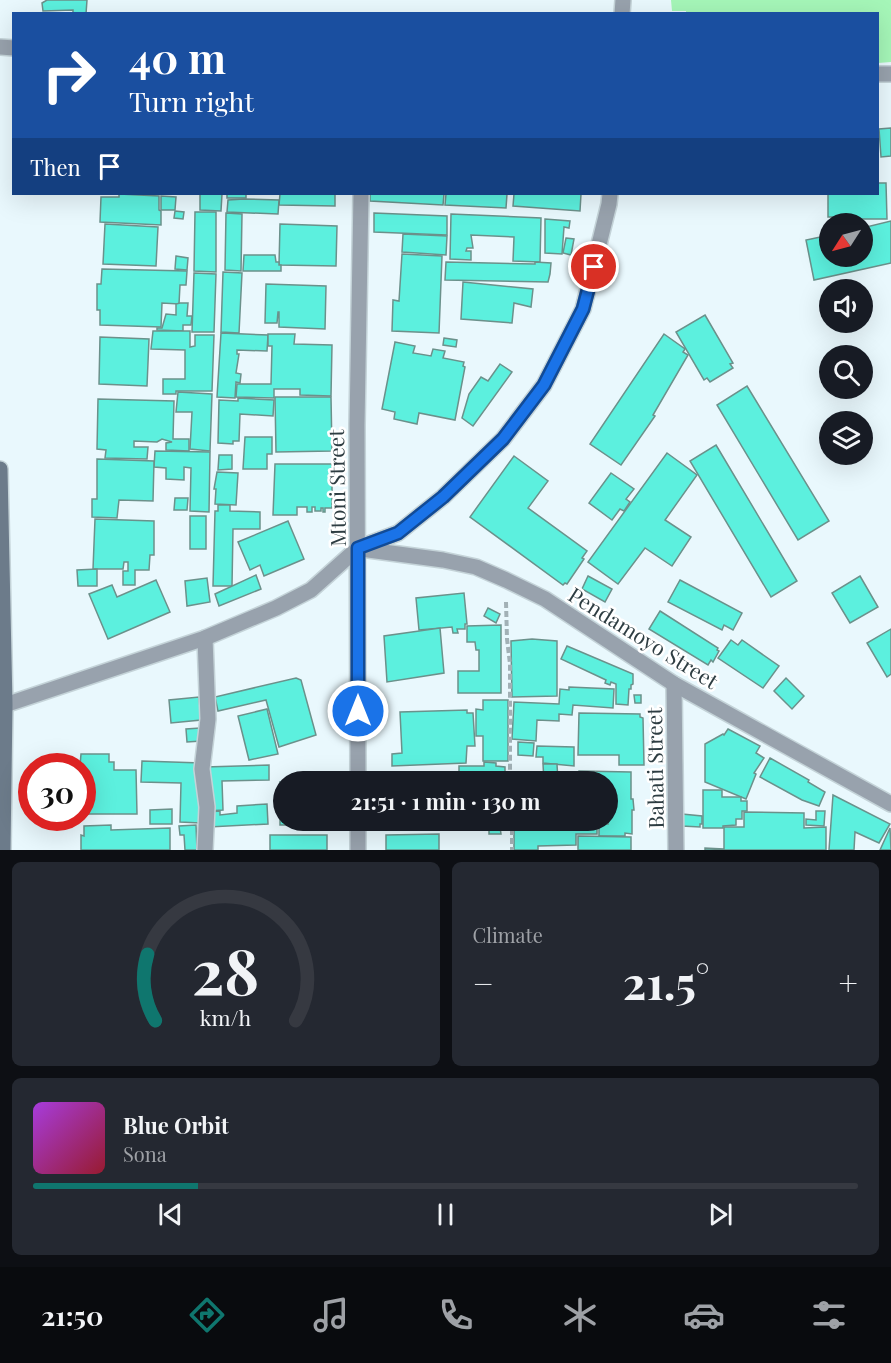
<!DOCTYPE html>
<meta charset="utf-8">
<style>
:root{--surface:#171b24;--page:#242831;--text:#f1f3f6;--muted:#9ea1a6;--line:#363941;--accent:#0f766e}
body{margin:0;font-family:"Playfair Display",serif;background:var(--page);color:var(--text);height:100vh;display:flex;flex-direction:column;font-size:22px;white-space:nowrap}
*{box-sizing:border-box;margin:0}
p{font-size:20px;color:var(--muted)}
.icon{flex:none;width:33px;height:33px;fill:none;stroke:currentColor;stroke-width:2;stroke-linecap:round;stroke-linejoin:round}
.map{position:relative;height:850px;overflow:hidden}
.drawer{display:flex;flex-direction:column;gap:12px;padding:12px;background:#0d0f14;flex:1}
.drawer>*{flex:none}
.guide{position:absolute;left:12px;top:12px;width:867px;height:183px;border-radius:0px;box-shadow:0 6px 24px #0002;background:#1a4fa0;color:#fff;overflow:hidden}
.needle{width:39px;rotate:234deg}
.fabs{position:absolute;left:819px;top:213px;display:grid;gap:12px}
.fabs a{display:grid;place-items:center;width:54px;height:54px;border-radius:50%;background:var(--surface);box-shadow:0 6px 24px #0002;font-size:30px}
.speed{position:absolute;left:18px;top:753px;display:flex;gap:12px;font-size:30px;font-weight:700;text-align:center}
.speed>*{display:grid;place-content:center;width:78px;height:78px;border-radius:50%;background:var(--surface);box-shadow:0 6px 24px #0002;line-height:1}
.speed .limit{border:9px solid #d22;background:#fff;color:#111}
.pin{position:absolute;display:grid;place-items:center;width:51px;height:51px;color:#fff;margin:-26px;border:3px solid #fff;border-radius:50%;box-shadow:0 2px 6px #0007}
.me{position:absolute;width:66px;margin:-33px;rotate:0deg;stroke-linejoin:round;filter:drop-shadow(0 0 4px #0008)}
.turn{display:flex;align-items:center;gap:21px;height:126px;padding:0 18px;font-size:27px}
.turn .icon{width:78px;height:78px;stroke-width:2.5}
.turn b{display:block;font-size:42px;line-height:51px}
.then{display:flex;align-items:center;height:57px;padding:0 18px;background:#0003;gap:12px;font-size:22px}
.big{font-size:45px;font-weight:700;line-height:1.1}
.drawer .tile{flex:1;display:flex;flex-direction:column;justify-content:center;gap:9px;min-width:0;padding:0 21px;border-radius:9px;background:var(--page)}
.drawer .dial{align-items:center;gap:0}
.dial svg{height:156px;overflow:visible;fill:none;stroke:var(--line);stroke-width:7;stroke-linecap:round;text-anchor:middle}
.dial text{fill:var(--text);stroke:none}
.song{display:flex;align-items:center;gap:18px}
.cover{width:72px;height:72px;border-radius:9px;background:linear-gradient(135deg,hsl(280 70% 55%),hsl(350 70% 35%))}
.played{height:6px;border-radius:3px;background:linear-gradient(90deg,var(--accent) 20%,var(--line) 20%)}
.keys{display:flex;justify-content:space-around;direction:ltr}
.heat{display:flex;justify-content:space-between;align-items:center;font-size:33px;direction:ltr}
.drawer .tiles{flex:1;display:grid;gap:12px;grid-template-columns:1fr 1fr}
.tile:last-child{grid-column:span 2}
.trip{position:absolute;left:273px;top:771px;width:345px;height:60px;border-radius:30px;background:var(--surface);box-shadow:0 6px 24px #0002;font-weight:700;line-height:60px;text-align:center}
.tabs{display:flex;height:96px;justify-content:space-around;align-items:center;background:#090b0e;color:var(--muted)}
.tabs .icon{width:42px;height:42px}
.tabs .on{color:var(--accent)}
.tabs b{font-size:27px;color:var(--text)}
.map>svg:first-child{display:block}
.green{fill:#a5f6b8}
.building{fill:#5cf0de;stroke:#6b918b;stroke-width:1.5}
.lines{fill:none;stroke-linecap:round;stroke-linejoin:round}
.street-casing{stroke:#c4d3d8;stroke-width:18}
.secondary-casing{stroke:#c4d3d8;stroke-width:18}
.path{stroke:#a2b1b6;stroke-width:4;stroke-dasharray:6 3;stroke-linecap:butt}
.street{stroke:#98a2ad;stroke-width:15}
.secondary{stroke:#6c7b8a;stroke-width:15}
.route-casing{stroke:#114b97;stroke-width:15}
.route{stroke:#1a73e8;stroke-width:10}
.labels{text-anchor:middle;dominant-baseline:central;stroke-width:5;stroke-linejoin:round;paint-order:stroke}
.street-label{font-size:21px;fill:#2e3d42;stroke:#fff}
</style>
<div class="map">
<svg width="891" height="850" viewBox="0 0 891 850">
<rect width="100%" height="100%" fill="#e9f8fd"/>
<polygon class="green" points="671,0 891,0 891,62 878,63 878,14 686,13 686,11 672,11"/>
<g class="building">
<polygon points="47,0 87,0 86,14 73,14 73,10 43,11 42,3"/>
<polygon points="891,128 891,156 881,157 879,129"/>
<polygon points="878,183 886,183 887,219 835,219 835,217 828,217 828,194 878,194"/>
<polygon points="119,194 159,196 159,210 161,211 161,225 100,222 101,197 119,197"/>
<polygon points="200,194 222,194 221,211 200,210"/>
<rect x="227" y="194" width="19" height="4"/>
<polygon points="280,194 335,194 335,206 279,205"/>
<polygon points="370,194 444,194 443,205 370,201"/>
<polygon points="446,194 507,194 506,208 445,205"/>
<polygon points="514,194 581,194 580,211 513,206"/>
<polygon points="161,196 176,197 175,210 161,210"/>
<polygon points="244,199 279,200 278,214 227,212 228,200"/>
<polygon points="175,211 184,212 183,219 174,218"/>
<polygon points="195,212 216,212 216,272 194,271"/>
<polygon points="226,213 242,214 241,271 225,270"/>
<polygon points="374,213 447,216 447,235 374,232"/>
<polygon points="451,214 541,218 540,262 513,261 514,237 471,235 473,248 467,248 466,251 471,251 471,260 450,259"/>
<polygon points="545,219 570,221 569,228 564,227 562,254 545,253"/>
<polygon points="891,221 891,263 814,280 806,240 830,235 830,256 862,256 862,228"/>
<polygon points="105,224 158,227 156,266 103,264"/>
<polygon points="280,224 337,226 336,266 279,265"/>
<polygon points="403,234 447,236 446,255 402,252"/>
<polygon points="566,238 574,239 571,255 563,253"/>
<polygon points="402,254 442,256 439,333 392,331 393,300 399,301"/>
<polygon points="244,255 275,255 276,262 279,262 279,265 281,265 281,271 243,271"/>
<polygon points="176,256 188,258 187,270 175,269"/>
<polygon points="446,262 535,264 535,262 551,263 550,274 548,282 445,280"/>
<polygon points="102,269 187,271 186,285 180,285 179,304 162,303 161,327 100,325 100,310 97,310 97,284 101,284"/>
<polygon points="223,272 242,273 239,333 221,332"/>
<polygon points="194,273 216,274 214,332 192,332"/>
<polygon points="463,282 533,289 531,307 514,303 512,323 461,319"/>
<polygon points="266,284 326,286 325,329 279,327 279,312 278,312 277,323 265,323"/>
<polygon points="180,303 188,303 187,316 192,316 191,325 183,325 183,331 157,330 157,328 162,328 166,314 176,315 176,304"/>
<polygon points="705,315 733,363 730,364 733,368 710,382 707,378 704,380 676,332"/>
<polygon points="153,331 190,331 190,347 195,346 195,335 214,335 212,391 176,391 176,394 163,394 163,379 185,379 185,350 151,349"/>
<polygon points="221,333 268,335 267,351 237,350 237,354 239,354 236,373 241,374 240,383 236,382 235,398 217,397"/>
<polygon points="268,334 295,334 294,344 332,345 331,396 300,395 300,389 274,389 274,398 236,397 237,384 271,384 272,346 268,346"/>
<polygon points="664,334 685,349 683,352 688,355 653,415 655,416 621,465 590,444"/>
<polygon points="100,337 149,339 147,386 99,384"/>
<polygon points="444,338 457,340 456,347 443,345"/>
<polygon points="395,342 415,346 413,353 431,356 433,349 445,351 443,358 464,362 463,366 465,367 455,420 419,413 417,424 394,419 395,412 382,409"/>
<polygon points="500,364 512,372 473,426 462,418 469,394 481,377 488,381"/>
<polygon points="747,386 829,521 798,540 717,405"/>
<polygon points="178,392 212,394 210,451 190,449 192,412 176,412"/>
<polygon points="275,397 331,397 332,451 276,452"/>
<polygon points="238,398 274,400 273,416 240,414 239,441 233,441 233,444 218,443 219,400 238,401"/>
<polygon points="98,399 174,401 173,439 189,439 189,451 166,450 166,443 172,442 162,439 157,442 134,441 134,447 148,447 147,459 105,458 106,450 97,449"/>
<polygon points="245,437 272,437 272,454 267,454 267,469 243,469"/>
<polygon points="716,445 797,581 771,597 690,461"/>
<polygon points="155,451 210,452 209,512 190,511 191,468 184,467 184,480 166,479 166,468 154,467"/>
<polygon points="667,453 697,475 665,520 691,537 672,566 645,548 618,584 588,562"/>
<polygon points="219,455 232,455 232,469 218,470"/>
<polygon points="514,456 548,481 528,508 587,551 582,558 584,559 567,584 565,583 563,585 470,517"/>
<polygon points="97,459 154,461 153,501 119,500 117,518 92,517 92,499 97,499"/>
<polygon points="275,464 332,464 332,508 325,508 325,512 323,512 323,508 321,508 321,511 315,511 315,507 312,507 312,512 307,512 307,507 297,507 297,515 273,515"/>
<polygon points="217,472 238,473 236,505 215,504 216,489 214,489"/>
<polygon points="611,473 634,489 626,499 630,502 624,511 620,509 612,520 589,503"/>
<polygon points="175,498 188,498 187,510 174,510"/>
<polygon points="218,505 230,505 230,511 260,512 260,529 233,529 232,586 213,586 215,511 218,511"/>
<rect x="190" y="516" width="16" height="33"/>
<polygon points="95,519 154,521 154,555 150,555 149,570 135,570 135,585 123,585 123,571 128,571 128,562 124,562 123,569 93,569"/>
<polygon points="288,521 304,559 264,576 260,565 250,570 238,542"/>
<polygon points="97,569 97,586 78,586 77,570"/>
<polygon points="256,575 261,589 219,606 215,594"/>
<polygon points="588,576 612,589 605,602 582,589"/>
<polygon points="860,576 878,607 850,623 832,593"/>
<polygon points="207,578 210,602 187,606 185,581"/>
<polygon points="156,580 170,612 108,639 89,594 112,585 117,597"/>
<polygon points="680,580 742,613 733,630 724,625 722,630 668,602"/>
<polygon points="464,593 467,624 465,624 465,629 457,629 458,633 453,633 452,627 419,630 416,598"/>
<polygon points="488,608 500,614 496,623 484,616"/>
<polygon points="660,611 718,648 717,650 719,651 713,662 711,660 708,665 649,629"/>
<polygon points="501,625 501,693 458,693 458,671 479,671 479,650 476,650 475,642 467,642 467,626"/>
<polygon points="440,628 444,673 387,682 384,636"/>
<polygon points="891,629 891,674 887,677 867,643"/>
<polygon points="532,639 557,641 557,696 512,697 511,641"/>
<polygon points="731,640 738,645 742,640 779,666 763,688 718,658"/>
<polygon points="567,646 633,674 633,684 631,685 631,689 629,689 628,705 616,704 616,684 611,682 610,685 605,683 606,680 561,659"/>
<polygon points="296,678 301,680 316,735 279,747 266,700 218,711 215,697"/>
<polygon points="786,678 804,696 792,709 774,691"/>
<polygon points="569,687 614,689 613,708 573,705 572,715 559,714 559,721 537,720 536,741 512,739 514,702 559,704 560,689 569,690"/>
<polygon points="634,695 641,695 641,703 635,703"/>
<polygon points="199,697 201,720 171,723 169,700"/>
<polygon points="483,700 508,700 508,761 483,761 483,736 476,736 476,709 483,710"/>
<polygon points="267,709 278,754 249,760 238,716"/>
<polygon points="467,710 467,713 473,713 475,746 467,746 466,763 392,766 392,754 402,753 400,712"/>
<polygon points="579,713 640,714 640,717 643,718 644,765 619,765 619,755 578,755"/>
<polygon points="200,728 201,741 187,742 186,729"/>
<polygon points="728,729 760,746 756,753 764,758 754,773 756,774 746,799 705,782 705,744 723,734 724,735"/>
<polygon points="518,742 534,743 533,756 518,755"/>
<polygon points="537,746 574,747 574,766 543,763 543,757 536,757"/>
<polygon points="81,754 109,754 109,762 114,762 114,770 136,770 137,814 82,814 82,766 80,766"/>
<polygon points="770,758 809,780 808,782 825,792 819,806 802,800 760,777"/>
<polygon points="142,761 201,763 200,823 180,822 181,783 141,782"/>
<polygon points="484,762 496,763 496,766 505,767 505,782 459,782 459,766 484,766"/>
<polygon points="543,764 557,764 558,782 544,782"/>
<polygon points="269,765 269,780 222,781 223,810 207,811 205,767"/>
<polygon points="579,771 631,772 631,799 633,799 634,810 632,810 632,834 625,833 625,836 599,836 599,824 608,824 608,782 578,782"/>
<polygon points="439,772 439,778 450,778 450,782 377,782 377,780 387,779 387,773"/>
<rect x="307" y="774" width="17" height="8"/>
<polygon points="280,782 284,783 284,820 334,820 334,825 280,825"/>
<polygon points="703,790 722,790 722,797 741,797 741,801 747,801 747,811 742,811 742,819 736,819 736,825 723,826 723,828 703,828"/>
<polygon points="833,795 890,824 879,843 855,832 854,850 829,850"/>
<polygon points="267,804 268,824 209,827 208,812 220,811 220,815 237,813 237,806"/>
<polygon points="172,809 172,824 150,824 150,810"/>
<polygon points="816,811 825,811 824,826 806,825 806,819 816,820"/>
<polygon points="744,812 804,813 804,828 826,827 826,850 705,850 705,848 724,849 724,827 744,827"/>
<polygon points="682,814 702,816 702,824 700,824 700,827 682,826"/>
<polygon points="387,820 410,820 410,826 388,826"/>
<polygon points="492,820 505,820 505,827 500,827 501,834 489,834 489,826 492,825"/>
<polygon points="532,820 549,820 549,824 532,825"/>
<polygon points="111,825 111,830 170,828 170,850 81,850 81,835 84,836 84,826"/>
<polygon points="196,825 197,850 185,850 184,835 180,835 179,826"/>
<polygon points="514,826 597,826 597,834 576,834 576,845 538,846 538,850 514,850"/>
<polygon points="890,828 891,850 880,850"/>
<polygon points="439,834 439,850 386,850 386,835"/>
<rect x="270" y="835" width="57" height="15"/>
<polygon points="578,836 631,837 631,850 578,850"/>
</g>
<g class="lines">
<g class="street-casing">
<g id="street">
<polyline points="622,14 623,0"/>
<polyline points="0,47 14,48"/>
<polyline points="878,74 891,74"/>
<polyline points="361,549 443,560 476,567 506,580 545,599 674,684 891,804"/>
<polyline points="674,684 676,850"/>
<polyline points="5,705 205,638 276,608 311,590 358,548 398,533 443,497 503,439 544,385 583,309 609,204 610,194"/>
<polyline points="358,782 357,425 361,194"/>
<polyline points="205,850 207,807 202,769 208,719 205,638"/>
<polyline points="358,850 358,820"/>
</g>
</g>
<g class="secondary-casing">
<polyline id="secondary" points="0,469 5,705 3,850"/>
</g>
<g class="path">
<polyline points="506,602 507,639 510,664 510,782"/>
<polyline points="512,820 512,850"/>
</g>
<use href="#street" class="street"/>
<use href="#secondary" class="secondary"/>
</g>
<g class="lines">
<g class="route-casing">
<polyline id="route" points="358,711 358,548 398,533 443,497 503,439 544,385 583,309 594,267"/>
</g>
<use href="#route" class="route"/>
</g>
<g class="labels">
<g class="street-label">
<text transform="translate(336 488) rotate(-91)">Mtoni Street</text>
<text transform="translate(644 637) rotate(32)">Pendamoyo Street</text>
<text transform="translate(654 768) rotate(-91)">Bahati Street</text>
</g>
</g>
</svg>
<div class="fabs">
<a><svg class="needle" viewBox="-14 -14 28 28"><path d="M0-13l5 13h-10z" fill="#e53935"/><path d="M0 13l5-13h-10z" fill="#9ea1a6"/></svg></a>
<a><svg class="icon" aria-label="sound" viewBox="0 0 24 24"><path d="M4 9h4l5-4v14l-5-4H4zM17 9q2 3 0 6"/></svg></a>
<a><svg class="icon" aria-label="search" viewBox="0 0 24 24"><circle cx="10" cy="10" r="6"/><path d="M15 15l6 6"/></svg></a>
<a><svg class="icon" aria-label="layers" viewBox="0 0 24 24"><path d="M12 4l9 5-9 5-9-5zM3 14l9 5 9-5"/></svg></a>
</div>
<div class="speed"><div class="limit">30</div></div>
<div class="pin" style="left:594px;top:267px;background:#d93025"><svg class="icon" aria-label="arrive" viewBox="0 0 24 24"><path d="M6 21V4h12l-3 4 3 4H6"/></svg></div>
<svg class="me" style="left:358px;top:711px" viewBox="-20 -20 40 40"><circle r="17" fill="#1a73e8" stroke="#fff" stroke-width="3"/><path d="M0-11L8 9 0 5-8 9z" fill="#fff"/></svg>
<div class="trip">21:51 · 1 min · 130 m</div>
<div class="guide">
<div class="turn"><svg class="icon" aria-label="right" viewBox="0 0 24 24"><path d="M7 20v-9h11M14 6l5 5-5 5"/></svg><div><b>40 m</b>Turn right</div></div>
<div class="then">Then<svg class="icon" aria-label="arrive" viewBox="0 0 24 24"><path d="M6 21V4h12l-3 4 3 4H6"/></svg></div>
</div>
</div>
<section class="drawer">
<div class="tiles">
<div class="tile dial"><svg viewBox="0 0 100 80">
<path d="M14 69A42 42 0 1 1 86 69"/>
<path d="M14 69A42 42 0 0 1 10 35" stroke="#0f766e"/>
<text x="50" y="56" font-size="32" font-weight="700">28</text>
<text x="50" y="72" font-size="11">km/h</text>
</svg></div>
<div class="tile"><p>Climate</p>
<div class="heat"><a>−</a><b class="big">21.5°</b><a>+</a></div>
</div>
<div class="tile">
<div class="song"><i class="cover"></i><div><b>Blue Orbit</b><p>Sona</p></div></div>
<div class="played"></div>
<div class="keys"><svg class="icon" aria-label="previous" viewBox="0 0 24 24"><path d="M18 5L8 12l10 7zM5 5v14"/></svg><svg class="icon" aria-label="pause" viewBox="0 0 24 24"><path d="M8 5v14M16 5v14"/></svg><svg class="icon" aria-label="next" viewBox="0 0 24 24"><path d="M6 5l10 7-10 7zM19 5v14"/></svg></div>
</div>
</div>
</section>
<nav class="tabs">
<b>21:50</b>
<svg class="icon on" aria-label="directions" viewBox="0 0 24 24"><path d="M12 3l9 9-9 9-9-9zM9 14v-3h6M13 9l2 2-2 2"/></svg>
<svg class="icon" aria-label="music" viewBox="0 0 24 24"><path d="M9 18V5l10-2v13"/><circle cx="6" cy="18" r="3"/><circle cx="16" cy="16" r="3"/></svg>
<svg class="icon" aria-label="phone" viewBox="0 0 24 24"><path d="M5 4h4l2 5-3 2q2 4 5 5l2-3 5 2v4C11 20 4 13 5 4z"/></svg>
<svg class="icon" aria-label="climate" viewBox="0 0 24 24"><path d="M12 3v18M4 7l16 10M4 17L20 7"/></svg>
<svg class="icon" aria-label="car" viewBox="0 0 24 24"><path d="M5 17H2v-5l4-1 3-4h7l3 4 3 1v5h-3M9 17h6M6 11h13"/><circle cx="7" cy="17" r="2"/><circle cx="17" cy="17" r="2"/></svg>
<svg class="icon" aria-label="filters" viewBox="0 0 24 24"><path d="M4 7h16M4 17h16"/><circle cx="9" cy="7" r="2"/><circle cx="15" cy="17" r="2"/></svg>
</nav>
